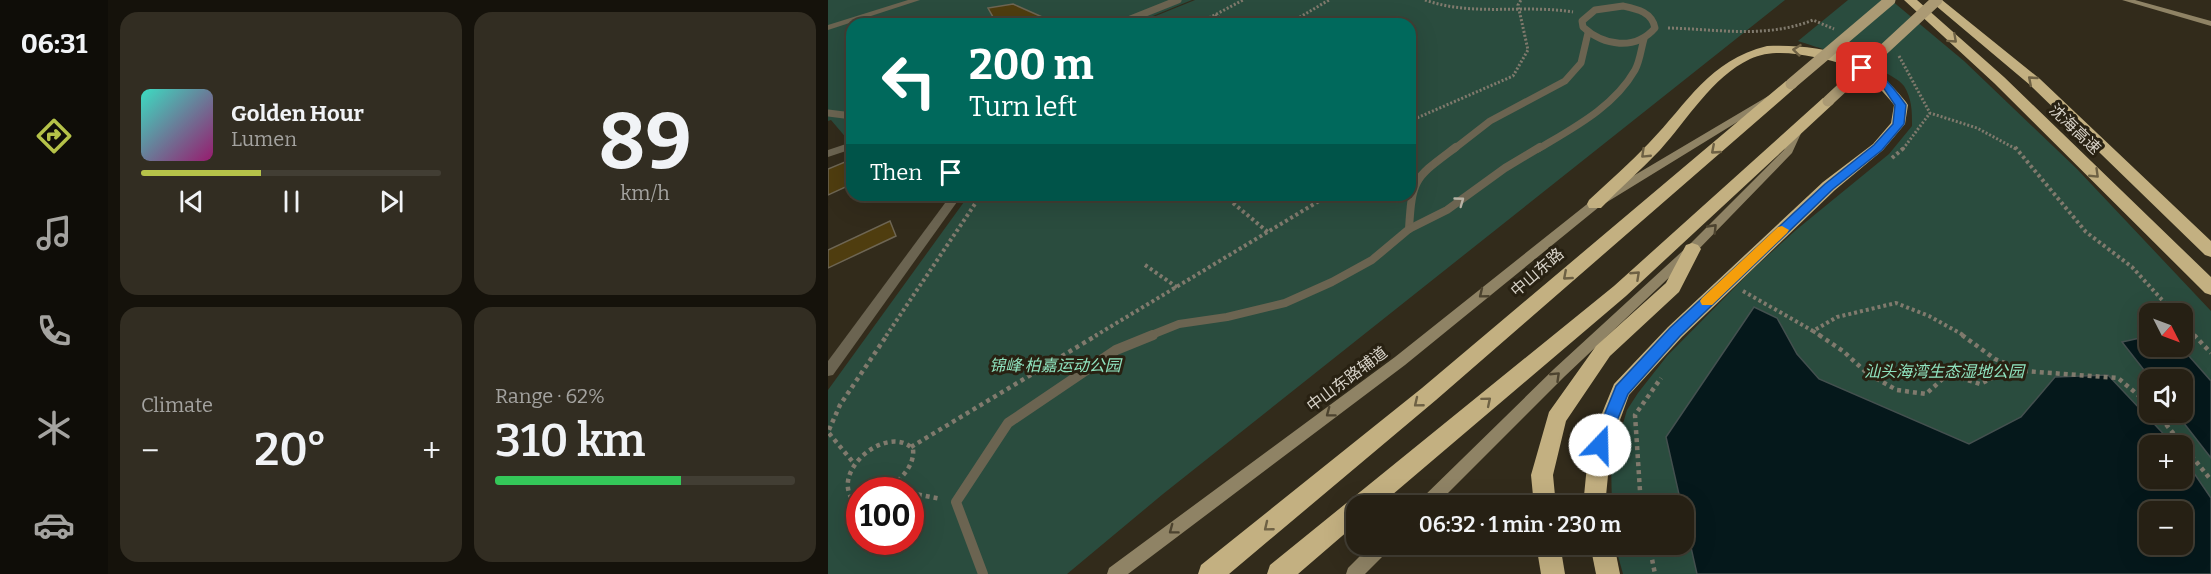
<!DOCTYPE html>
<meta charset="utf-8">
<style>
:root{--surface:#262014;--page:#322d22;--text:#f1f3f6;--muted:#a4a3a0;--line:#423e34;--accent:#b5c249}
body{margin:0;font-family:Bitter,"Noto Sans SC",serif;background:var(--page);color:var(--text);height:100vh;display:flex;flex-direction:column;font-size:22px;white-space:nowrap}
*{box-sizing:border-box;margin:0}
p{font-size:20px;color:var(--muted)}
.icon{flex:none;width:33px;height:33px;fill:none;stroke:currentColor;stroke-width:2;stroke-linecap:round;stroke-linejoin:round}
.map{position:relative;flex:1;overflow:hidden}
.side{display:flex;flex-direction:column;gap:12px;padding:12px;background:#15120b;width:720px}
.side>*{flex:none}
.hud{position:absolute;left:18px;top:18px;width:570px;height:183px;border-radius:18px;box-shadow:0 6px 24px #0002,0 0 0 2px var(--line);background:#00695c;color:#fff;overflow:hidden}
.needle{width:39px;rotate:132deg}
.buttons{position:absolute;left:1311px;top:303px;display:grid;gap:12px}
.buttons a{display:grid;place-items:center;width:54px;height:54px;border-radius:12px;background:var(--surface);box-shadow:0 6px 24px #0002,0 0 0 2px var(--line);font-size:30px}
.speed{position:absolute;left:18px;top:477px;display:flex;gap:12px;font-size:30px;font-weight:700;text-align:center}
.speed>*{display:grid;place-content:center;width:78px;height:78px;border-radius:50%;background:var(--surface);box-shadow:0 6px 24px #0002,0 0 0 2px var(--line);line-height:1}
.speed .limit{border:9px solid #d22;background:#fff;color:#111}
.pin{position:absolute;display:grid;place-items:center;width:51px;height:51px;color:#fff;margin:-26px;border-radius:12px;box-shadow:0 3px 9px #0006}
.me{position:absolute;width:66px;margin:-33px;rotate:21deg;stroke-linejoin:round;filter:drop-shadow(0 0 4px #0008)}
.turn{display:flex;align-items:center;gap:21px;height:126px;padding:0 24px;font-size:27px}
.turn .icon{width:78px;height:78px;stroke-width:2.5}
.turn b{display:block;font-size:42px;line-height:51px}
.then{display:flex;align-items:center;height:57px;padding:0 24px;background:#0003;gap:12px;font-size:22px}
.big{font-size:45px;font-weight:600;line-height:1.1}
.side .tile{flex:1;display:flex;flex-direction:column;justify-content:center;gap:9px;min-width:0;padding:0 21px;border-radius:18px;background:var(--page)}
.side .dial{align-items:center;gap:0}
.dial b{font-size:78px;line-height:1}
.song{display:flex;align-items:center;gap:18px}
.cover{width:72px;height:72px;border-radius:9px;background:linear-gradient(135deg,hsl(170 70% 55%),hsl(320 70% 35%))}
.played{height:6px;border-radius:3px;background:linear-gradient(90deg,var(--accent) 40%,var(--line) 40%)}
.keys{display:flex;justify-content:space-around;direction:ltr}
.heat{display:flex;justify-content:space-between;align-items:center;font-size:33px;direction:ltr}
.charge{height:9px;border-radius:4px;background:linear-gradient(90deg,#34c759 62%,var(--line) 0)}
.side .tiles{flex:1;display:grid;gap:12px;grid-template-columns:repeat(2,1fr)}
.trip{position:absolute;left:518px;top:495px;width:348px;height:60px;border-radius:18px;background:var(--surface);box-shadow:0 6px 24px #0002,0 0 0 2px var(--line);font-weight:600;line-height:60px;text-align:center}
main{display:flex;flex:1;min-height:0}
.tab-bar{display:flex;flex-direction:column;width:108px;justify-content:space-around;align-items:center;background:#0f0d08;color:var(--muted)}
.tab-bar .icon{width:42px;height:42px}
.tab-bar .on{color:var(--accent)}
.tab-bar b{font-size:27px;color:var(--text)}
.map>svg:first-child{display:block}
.green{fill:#2a4c3e;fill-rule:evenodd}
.water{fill:#05181b;stroke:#44504f;stroke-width:1.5;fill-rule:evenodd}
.building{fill:#4f3d0f;stroke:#6e6654;stroke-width:1.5}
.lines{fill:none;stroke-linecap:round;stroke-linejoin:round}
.path-far2{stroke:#807a6d;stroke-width:3;stroke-dasharray:2 2;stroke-linecap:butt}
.path-far1{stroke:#807a6d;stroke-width:4;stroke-dasharray:3 3;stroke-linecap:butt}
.path{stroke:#807a6d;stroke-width:4.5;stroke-dasharray:4 4;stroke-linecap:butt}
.lane-far2{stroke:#6b6451;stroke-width:7}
.lane-far1{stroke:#6b6451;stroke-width:8}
.lane{stroke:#6b6451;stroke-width:10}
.street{fill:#6b6451;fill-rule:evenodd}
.secondary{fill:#8f8365;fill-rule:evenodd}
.highway{fill:#c3b081;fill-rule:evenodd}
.primary-bridge{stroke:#ab9a74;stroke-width:11}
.oneway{stroke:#6e6144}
.oneway2{stroke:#b7b1a4}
.oneway3{stroke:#4c432f}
.route{fill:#1a73e8;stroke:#114b97;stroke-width:1.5}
.slow{fill:#f59e0b}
.labels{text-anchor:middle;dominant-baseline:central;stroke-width:6;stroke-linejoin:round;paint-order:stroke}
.street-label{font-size:16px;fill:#d7d2c8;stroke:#282112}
.park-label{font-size:16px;font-style:italic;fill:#8fe3bf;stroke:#282112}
</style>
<main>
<nav class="tab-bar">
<b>06:31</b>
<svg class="icon on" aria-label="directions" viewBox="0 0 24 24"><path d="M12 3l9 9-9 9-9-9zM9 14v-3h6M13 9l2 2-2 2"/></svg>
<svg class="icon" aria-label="music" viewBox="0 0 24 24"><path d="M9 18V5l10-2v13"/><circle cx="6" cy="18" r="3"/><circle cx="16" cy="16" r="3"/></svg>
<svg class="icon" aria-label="phone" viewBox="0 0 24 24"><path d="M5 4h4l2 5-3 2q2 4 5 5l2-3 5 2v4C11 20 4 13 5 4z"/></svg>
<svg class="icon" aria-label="climate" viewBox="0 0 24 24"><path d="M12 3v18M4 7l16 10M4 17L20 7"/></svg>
<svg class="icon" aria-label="car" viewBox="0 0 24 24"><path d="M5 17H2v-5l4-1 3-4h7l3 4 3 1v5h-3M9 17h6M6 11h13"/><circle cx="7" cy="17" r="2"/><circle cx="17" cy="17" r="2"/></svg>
</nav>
<section class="side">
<div class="tiles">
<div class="tile">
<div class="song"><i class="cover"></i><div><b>Golden Hour</b><p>Lumen</p></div></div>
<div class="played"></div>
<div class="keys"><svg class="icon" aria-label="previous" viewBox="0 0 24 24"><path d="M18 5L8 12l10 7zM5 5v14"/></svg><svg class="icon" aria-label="pause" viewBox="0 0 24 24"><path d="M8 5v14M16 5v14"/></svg><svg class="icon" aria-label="next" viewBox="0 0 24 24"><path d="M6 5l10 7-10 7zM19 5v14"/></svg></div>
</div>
<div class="tile dial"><b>89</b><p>km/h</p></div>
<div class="tile"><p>Climate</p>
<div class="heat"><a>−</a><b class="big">20°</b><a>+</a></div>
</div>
<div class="tile"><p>Range · 62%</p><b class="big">310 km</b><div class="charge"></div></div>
</div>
</section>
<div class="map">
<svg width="1383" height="574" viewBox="0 0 1383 574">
<rect width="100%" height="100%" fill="#322b1b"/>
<g class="green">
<polygon points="0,0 364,0 305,24 24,24 24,138 20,140 3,120 0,121"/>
<path d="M367 0H957L335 494 239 574H0V390L141 195H582V24H308ZM32 490H82V542H32Z"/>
<path d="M1020 0H1063L1136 61 1249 169 1383 311V574H795L787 545 855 544V506H784L783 464 799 410 810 393 839 356 924 270 968 230 1061 154 1084 126C1084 111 1084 99 1076 86 1066 70 991 48 970 41ZM1322 314H1354V346H1322ZM1322 380H1354V412H1322ZM1322 446H1354V478H1322ZM1322 512H1354V544H1322Z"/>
</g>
<g class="water">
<path d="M926 307 949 318 969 354 991 379 1141 444 1193 417 1227 377 1280 375 1346 445 1322 446V478H1354L1355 457 1383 498V574H869L838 437ZM1322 512H1354V544H1322Z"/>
<polygon points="1321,336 1322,346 1353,347 1383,381 1383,458 1348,413 1354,412 1354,380 1323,379 1294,342"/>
</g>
<g class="building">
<polygon points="185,4 230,24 169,24 160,8"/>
<polygon points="24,159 24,184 0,195 0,169"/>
<polygon points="62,221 68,236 0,268 0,250"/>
</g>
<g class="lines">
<g class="path-far2">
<path d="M597 0C645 17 695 4 745 12"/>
<polyline points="387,15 404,24"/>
<polyline points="362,24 383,17 415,0"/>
<polyline points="467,24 472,17 501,0"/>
<path d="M840 28C889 29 938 39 985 20L1006 29"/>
<polyline points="1071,56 1102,113 1149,128 1188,149"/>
<polyline points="582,121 685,76 700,50 690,5 693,0"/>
<polyline points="1075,149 1102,113"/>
</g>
<g class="path-far1">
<polyline points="1187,147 1258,232 1304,267 1347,314"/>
<polyline points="1064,158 1077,147"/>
<polyline points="405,203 441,233"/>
<polyline points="317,265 350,288"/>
<polyline points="915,291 985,331 1009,317 1068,303 1101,316 1137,336"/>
<polyline points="1354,322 1367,336"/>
<polyline points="985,331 993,336"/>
<polyline points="58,336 153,195"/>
<polyline points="267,336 501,195"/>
</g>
<g class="path">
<polyline points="991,335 1015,351 1040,374 1069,390 1098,394 1120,374 1152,384 1166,377 1196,371"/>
<polyline points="1134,335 1167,359 1196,371 1290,378 1322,405"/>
<polyline points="1366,335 1383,353"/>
<polyline points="1328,412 1383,480"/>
<polyline points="83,447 269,335"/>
<polyline points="24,461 0,432 12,405 59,335"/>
<polyline points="82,493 113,499"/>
<path d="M32 499 23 497C6 468 60 424 85 449 87 466 72 480 59 490"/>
<polyline points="813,506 807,415 833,378"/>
<polyline points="821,544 827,574"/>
</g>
<g class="lane-far2">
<path d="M795 6C809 9 824 12 827 28 807 51 776 46 755 27L754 21 767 10Z"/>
<polyline points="290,24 350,0"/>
<polyline points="0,113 24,116"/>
<polyline points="626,149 662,121 737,81 753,63 760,33"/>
<path d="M710 149C745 128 786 107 807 70 812 61 813 49 816 39"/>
</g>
<g class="lane-far1">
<path d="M581 229C584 177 587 178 628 147"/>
<polyline points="321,336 351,324 399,317 457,303 504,282 544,260 581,229 619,210 677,168 712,147"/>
</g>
<polyline class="lane" points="155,574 128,502 180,423 288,350 325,335"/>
<g class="street">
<polygon points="80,0 92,0 0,30 0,25"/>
<polygon points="24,142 24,149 0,157 0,150"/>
<polygon points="123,195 134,195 5,375 0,376 0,361"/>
</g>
<g class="secondary">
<polygon points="1294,0 1307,0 1383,21 1383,26"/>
<polygon points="942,95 947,98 945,100 771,207 577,365 300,574 279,574 281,568 567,357 763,201"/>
<polygon points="970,126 975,129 964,153 868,252 736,377 607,506 589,506 591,501 726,369 860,246 956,150 965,129"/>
<polygon points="544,544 564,544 562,549 537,574 518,574 520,568"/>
</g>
<g class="highway">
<polygon points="1076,0 1089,0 1176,77 1383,277 1383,295 1377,293 1166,83"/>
<polygon points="1101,0 1114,0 1212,79 1383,241 1383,257 1377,255 1202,85"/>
<path d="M939 46C996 44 1042 55 1078 102L1080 105 1077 124 1055 150 1007 190 854 337 801 395 783 445 777 506H755L761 445 786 384 840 327 995 182 1045 144 1063 123 1066 105C1046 78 1020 62 986 57 965 53 942 50 922 59 884 77 860 119 832 150 813 170 792 188 773 208H761L759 204 761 200C781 181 802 163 821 143 861 102 880 61 939 46Z"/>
<polygon points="963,80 968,81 970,84 968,87 608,400 401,574 370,574 373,565 594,388 958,81"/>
<polygon points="1000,97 1005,98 1007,101 1005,104 798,296 551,506 528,506 528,524 470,574 439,574 442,565 786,286 995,98"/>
<polygon points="864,243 870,245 873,249 851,292 782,356 738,421 725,475 728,506 706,506 703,475 721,412 768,346 838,283 858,245"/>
<polygon points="708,544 732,544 737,574 713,574"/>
<polygon points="762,544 786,544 792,574 768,574"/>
</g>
<g class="primary-bridge">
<polyline points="963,84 1062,0"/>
<polyline points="1000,101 1109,0"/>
</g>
</g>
<defs><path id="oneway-chevron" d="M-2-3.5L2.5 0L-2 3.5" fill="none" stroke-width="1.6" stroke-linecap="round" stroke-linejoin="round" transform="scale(1.5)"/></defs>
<g class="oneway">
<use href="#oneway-chevron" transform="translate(1125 39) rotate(42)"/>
<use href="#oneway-chevron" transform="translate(969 50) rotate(-174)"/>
<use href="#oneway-chevron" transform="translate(1204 80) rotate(-139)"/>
<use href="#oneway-chevron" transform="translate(887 150) rotate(139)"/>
<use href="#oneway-chevron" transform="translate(817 154) rotate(136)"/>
<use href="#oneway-chevron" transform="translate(1267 174) rotate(44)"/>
<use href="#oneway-chevron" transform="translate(808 275) rotate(-43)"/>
<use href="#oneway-chevron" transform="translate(739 276) rotate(139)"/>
<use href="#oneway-chevron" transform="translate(659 401) rotate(-40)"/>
<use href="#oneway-chevron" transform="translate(590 403) rotate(141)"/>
<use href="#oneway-chevron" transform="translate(440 527) rotate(141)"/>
</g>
<use class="oneway2" href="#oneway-chevron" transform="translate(632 201) rotate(-36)"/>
<g class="oneway3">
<use href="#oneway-chevron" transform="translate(885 228) rotate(-46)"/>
<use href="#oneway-chevron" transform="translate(655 294) rotate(141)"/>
<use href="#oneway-chevron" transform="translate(728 376) rotate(-44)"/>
<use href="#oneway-chevron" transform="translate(502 413) rotate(143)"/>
<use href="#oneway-chevron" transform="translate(345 530) rotate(143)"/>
</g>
<path class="route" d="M1031 66C1049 64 1069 92 1078 105L1076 124 1054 150 1005 189 852 336 800 394 777 450 772 452 766 450 764 445 788 386 842 328 997 184 1046 145 1065 124 1067 105 1055 87 1031 70Z"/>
<polygon class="slow" points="954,226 961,230 959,233 884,305 874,305 872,301 874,298 950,227"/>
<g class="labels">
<g class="street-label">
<text transform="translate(1247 129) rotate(44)">沈海高速</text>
<text transform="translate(709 272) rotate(-41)">中山东路</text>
<text transform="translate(519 379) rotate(-37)">中山东路辅道</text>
</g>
<g class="park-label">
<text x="227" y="365">锦峰·柏嘉运动公园</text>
<text x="1116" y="371">汕头海湾生态湿地公园</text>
</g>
</g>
</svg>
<div class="buttons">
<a><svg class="needle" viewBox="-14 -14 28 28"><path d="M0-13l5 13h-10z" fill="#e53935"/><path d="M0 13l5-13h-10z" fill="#a4a3a0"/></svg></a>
<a><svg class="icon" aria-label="sound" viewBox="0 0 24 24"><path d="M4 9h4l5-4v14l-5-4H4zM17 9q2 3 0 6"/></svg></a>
<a>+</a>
<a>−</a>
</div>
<div class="speed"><div class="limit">100</div></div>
<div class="pin" style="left:1034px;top:68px;background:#d93025"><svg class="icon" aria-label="arrive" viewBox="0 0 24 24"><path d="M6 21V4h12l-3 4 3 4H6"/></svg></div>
<svg class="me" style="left:772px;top:445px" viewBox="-20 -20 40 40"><circle r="19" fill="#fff"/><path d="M0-13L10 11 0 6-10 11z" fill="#1a73e8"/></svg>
<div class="trip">06:32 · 1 min · 230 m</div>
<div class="hud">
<div class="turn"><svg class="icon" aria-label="left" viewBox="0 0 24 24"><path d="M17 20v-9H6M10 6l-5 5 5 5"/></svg><div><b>200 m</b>Turn left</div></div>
<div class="then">Then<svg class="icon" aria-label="arrive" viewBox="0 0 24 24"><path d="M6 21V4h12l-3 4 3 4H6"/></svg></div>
</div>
</div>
</main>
